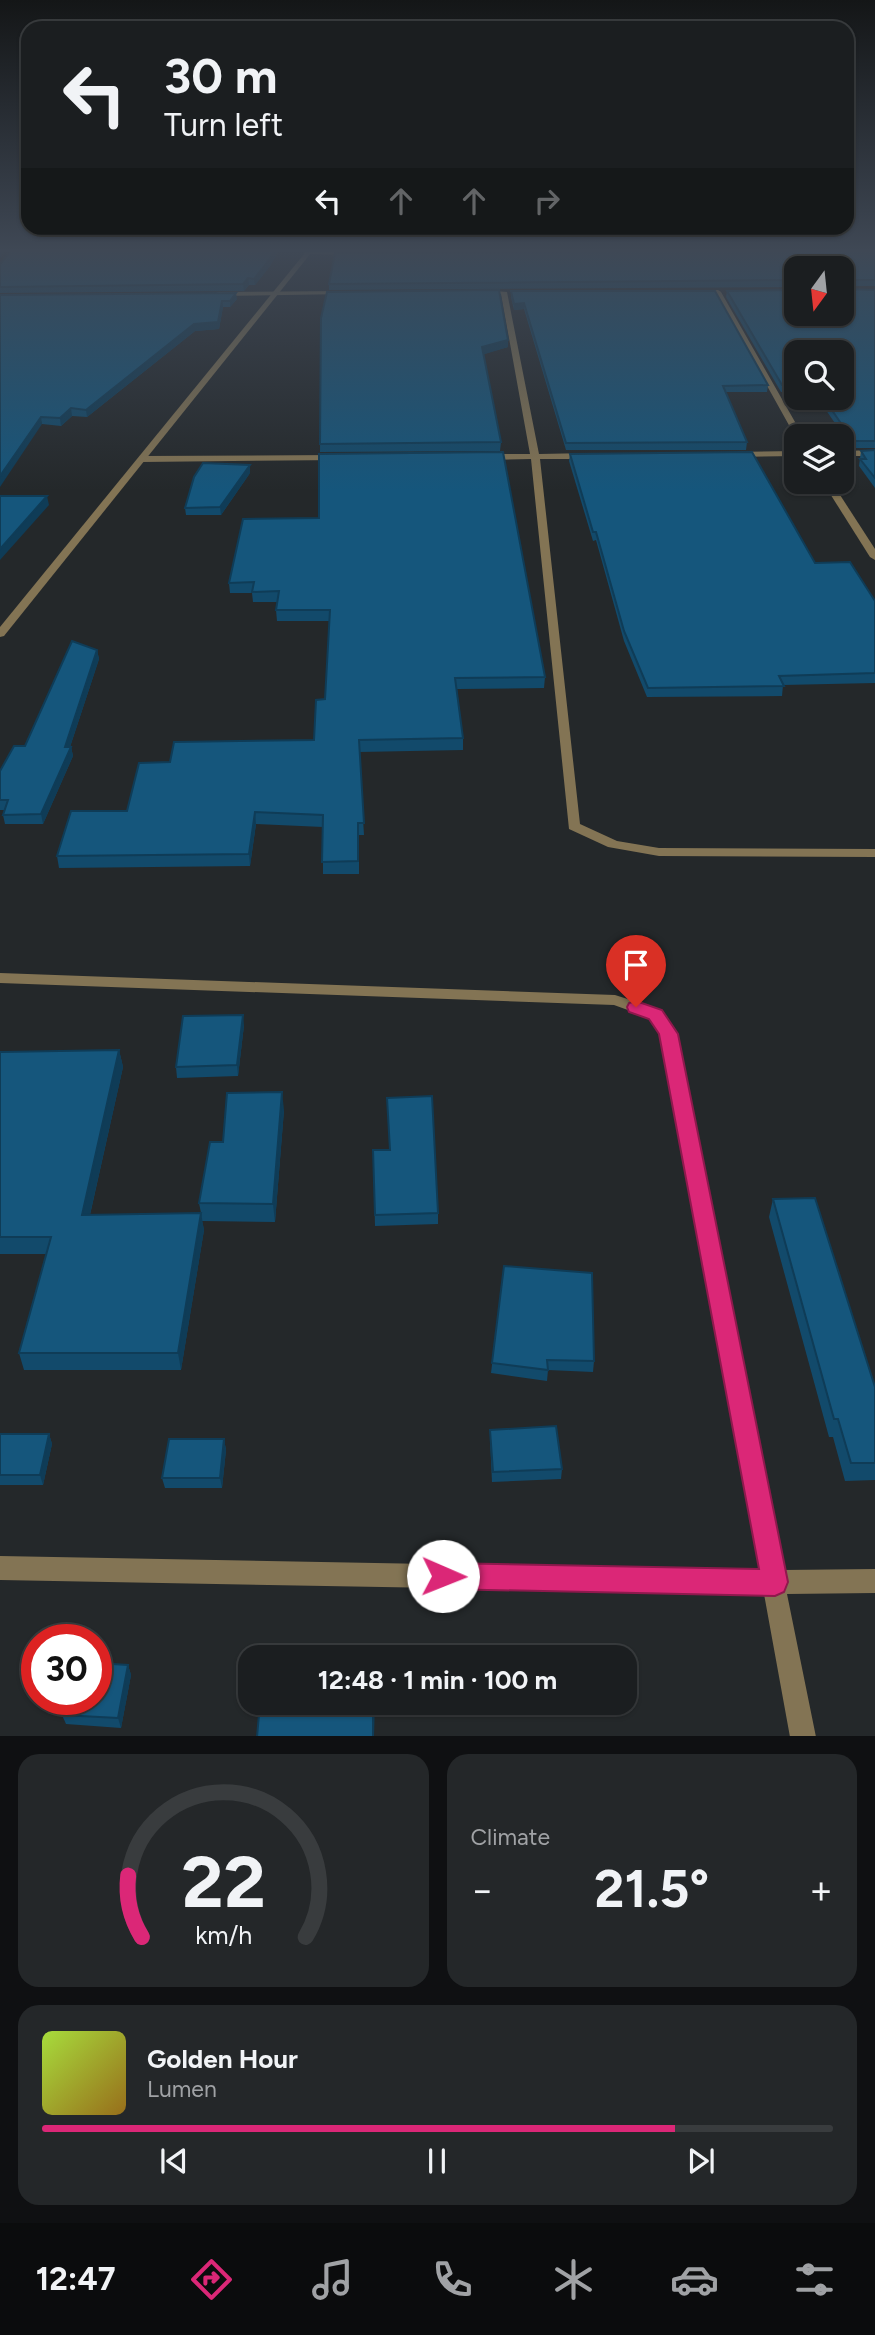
<!DOCTYPE html>
<meta charset="utf-8">
<style>
:root{--surface:#1b1e20;--page:#242729;--text:#f1f3f6;--muted:#a0a2a5;--line:#393c3e;--accent:#db2777}
body{margin:0;font-family:Figtree,sans-serif;background:var(--page);color:var(--text);height:100vh;display:flex;flex-direction:column;font-size:26px;white-space:nowrap}
*{box-sizing:border-box;margin:0}
p{font-size:23px;color:var(--muted)}
.icon{flex:none;width:38px;height:38px;fill:none;stroke:currentColor;stroke-width:2;stroke-linecap:round;stroke-linejoin:round}
.map{position:relative;height:1736px;overflow:hidden}
.side{display:flex;flex-direction:column;gap:18px;padding:18px;background:#0f1012;flex:1}
.side>*{flex:none}
.top-card{position:absolute;left:21px;top:21px;width:833px;height:214px;border-radius:21px;box-shadow:0 2px 5px #0004,0 0 0 2px var(--line);background:#1b1e20;color:var(--text);overflow:hidden}
.needle{width:46px;rotate:195deg}
.tools{position:absolute;left:784px;top:256px;display:grid;gap:14px}
.tools a{display:grid;place-items:center;width:70px;height:70px;border-radius:14px;background:var(--surface);box-shadow:0 2px 5px #0004,0 0 0 2px var(--line);font-size:35px}
.speed{position:absolute;left:21px;top:1624px;display:flex;gap:14px;font-size:35px;font-weight:700;text-align:center}
.speed>*{display:grid;place-content:center;width:91px;height:91px;border-radius:50%;background:var(--surface);box-shadow:0 2px 5px #0004,0 0 0 2px var(--line);line-height:1}
.speed .limit{border:10px solid #d22;background:#fff;color:#111}
.pin{position:absolute;display:grid;place-items:center;width:60px;height:60px;color:#fff;margin:-72px -30px;border-radius:50% 50% 50% 0;rotate:-45deg;box-shadow:0 0 7px #0007}
.pin .icon{rotate:45deg}
.me{position:absolute;width:77px;margin:-38px;rotate:91deg;stroke-linejoin:round;filter:drop-shadow(0 0 5px #0008)}
.turn{display:flex;align-items:center;gap:24px;height:147px;padding:0 28px;font-size:32px}
.turn .icon{width:91px;height:91px;stroke-width:2.5}
.turn b{display:block;font-size:49px;line-height:60px}
.lanes{display:flex;align-items:center;height:66px;padding:0 28px;background:#0003;justify-content:center;gap:35px;direction:ltr}
.lanes .off{opacity:.35}
.big{font-size:52px;font-weight:700;line-height:1.1}
.side .widget{flex:1;display:flex;flex-direction:column;justify-content:center;gap:10px;min-width:0;padding:0 24px;border-radius:21px;background:var(--page)}
.side .dial{align-items:center;gap:0}
.dial svg{height:182px;overflow:visible;fill:none;stroke:var(--line);stroke-width:7;stroke-linecap:round;text-anchor:middle}
.dial text{fill:var(--text);stroke:none}
.song{display:flex;align-items:center;gap:21px}
.cover{width:84px;height:84px;border-radius:10px;background:linear-gradient(135deg,hsl(80 70% 55%),hsl(40 70% 35%))}
.played{height:7px;border-radius:4px;background:linear-gradient(90deg,var(--accent) 80%,var(--line) 80%)}
.keys{display:flex;justify-content:space-around;direction:ltr}
.heat{display:flex;justify-content:space-between;align-items:center;font-size:38px;direction:ltr}
.side .tiles{flex:1;display:grid;gap:18px;grid-template-columns:1fr 1fr}
.widget:last-child{grid-column:span 2}
.trip{position:absolute;left:238px;top:1645px;width:399px;height:70px;border-radius:21px;background:var(--surface);box-shadow:0 2px 5px #0004,0 0 0 2px var(--line);font-weight:700;line-height:70px;text-align:center}
.tabs{display:flex;height:112px;justify-content:space-around;align-items:center;background:#0b0c0d;color:var(--muted)}
.tabs .icon{width:49px;height:49px}
.tabs .selected{color:var(--accent)}
.tabs b{font-size:32px;color:var(--text)}
.map>svg:first-child{display:block}
.lines{fill:none;stroke-linecap:round;stroke-linejoin:round}
.minor{fill:#837454;fill-rule:evenodd}
.tertiary{fill:#837454;fill-rule:evenodd}
.wall{fill:#124a6b}
.shaded-wall{fill:#0f3c57}
.building{fill:#15567c;stroke:#0f3c57;stroke-width:2}
.route{fill:#db2777;stroke:#8e194d;stroke-width:2}
</style>
<div class="map">
<svg width="875" height="1737" viewBox="0 0 875 1737">
<rect width="100%" height="100%" fill="#24282a"/>
<g class="lines">
<g class="minor">
<polygon points="352,252 354,255 303,254 306,252"/>
<polygon points="481,290 507,292 539,454 589,453 593,456 589,459 540,459 580,824 617,841 659,848 875,849 875,857 659,856 608,847 569,829 531,459 486,460 482,457 486,454 530,454 501,294 479,293"/>
<polygon points="718,290 721,292 803,436 796,436 796,438 795,436 716,294 695,292"/>
<polygon points="345,291 347,294 218,296 215,294 218,292"/>
<polygon points="875,450 875,456 842,456 842,451"/>
<polygon points="735,452 796,451 796,456 732,457 732,453"/>
<polygon points="337,455 340,456 340,460 142,462 138,459 142,456"/>
<polygon points="822,481 831,481 875,549 875,560 870,557"/>
<polygon points="0,973 615,995 662,1010 676,1034 783,1570 875,1569 875,1593 787,1594 816,1737 790,1737 764,1594 0,1580 0,1556 759,1570 660,1034 650,1018 614,1005 0,983"/>
</g>
<polygon class="tertiary" points="309,248 315,248 4,636 0,637 0,627"/>
</g>
<g class="wall">
<polygon points="14,248 280,248 270,266 255,285 249,285 244,291 0,293 0,264"/>
<polygon points="337,248 714,248 337,251"/>
<polygon points="875,250 875,286 842,286 796,268 796,287 329,290 329,284"/>
<polygon points="875,290 875,448 852,448 817,397 842,397 796,352 796,392 781,392 726,297 727,291"/>
<polygon points="511,291 768,385 767,392 726,392 747,442 746,450 566,450 524,309 514,310 511,297"/>
<polygon points="0,295 237,299 230,307 223,307 219,329 195,331 87,417 72,416 61,426 42,424"/>
<polygon points="321,318 508,347 483,354 501,442 500,451 320,452"/>
<polygon points="875,450 875,488 859,466 861,451"/>
<polygon points="570,454 815,563 875,601 875,683 783,685 782,696 647,697 624,641 596,540 593,541 569,461"/>
<polygon points="250,473 221,515 186,515 185,508"/>
<polygon points="243,519 545,677 544,688 457,689 463,738 463,750 359,752 364,835 359,835 359,874 323,874 323,827 256,824 250,866 59,868 57,856 127,811 170,762 314,740 325,699 330,621 277,621 276,610 277,602 253,602 252,593 230,593 229,583"/>
<polygon points="97,650 99,659 70,747 71,747 73,756 43,824 5,824 3,815 4,810 0,810 0,771 25,746"/>
<polygon points="244,1025 238,1076 177,1078 176,1067"/>
<polygon points="119,1050 123,1067 90,1215 201,1213 199,1203 223,1142 284,1110 275,1222 202,1221 204,1230 181,1370 24,1370 19,1353 46,1254 0,1254 0,1052"/>
<polygon points="373,1150 438,1213 438,1224 375,1226"/>
<polygon points="773,1199 875,1387 875,1480 845,1481 833,1437 829,1437 769,1217"/>
<polygon points="504,1266 594,1361 593,1372 548,1370 547,1381 491,1373"/>
<polygon points="490,1430 562,1469 561,1479 492,1482 490,1440"/>
<polygon points="0,1434 49,1434 52,1444 43,1485 0,1485"/>
<polygon points="224,1439 226,1450 222,1488 165,1488 162,1478"/>
<polygon points="128,1665 131,1675 121,1728 66,1724 62,1715"/>
</g>
<g class="shaded-wall">
<polygon points="2,248 8,248 0,258 0,251"/>
<polygon points="276,248 280,248 270,266 255,285 254,279"/>
<polygon points="248,278 249,285 244,291 243,284"/>
<polygon points="236,293 237,299 230,307 230,301"/>
<polygon points="222,301 223,307 219,329 195,331 87,417 86,410"/>
<polygon points="524,303 524,309 514,310 514,304"/>
<polygon points="508,340 508,347 482,355 482,347"/>
<polygon points="71,408 72,416 61,426 60,418"/>
<polygon points="41,417 42,424 0,487 0,476"/>
<polygon points="250,465 250,473 221,515 220,507"/>
<polygon points="47,496 49,505 0,560 0,549"/>
<polygon points="97,650 99,659 67,756 71,747 73,756 43,824 41,814 65,747"/>
<polygon points="255,812 256,824 250,866 249,854"/>
<polygon points="243,1015 244,1025 238,1076 237,1065"/>
<polygon points="119,1050 123,1067 86,1232 82,1215"/>
<polygon points="282,1092 284,1110 275,1222 273,1204"/>
<polygon points="201,1213 204,1230 181,1370 178,1353"/>
<polygon points="49,1434 52,1444 43,1485 40,1475"/>
<polygon points="224,1439 226,1450 222,1488 220,1478"/>
<polygon points="128,1665 131,1675 121,1728 118,1718"/>
<polygon points="373,1703 375,1703 374,1737 373,1737"/>
</g>
<g class="building">
<polygon points="14,248 276,248 269,260 254,279 248,278 243,284 0,287 0,264"/>
<polygon points="875,250 875,280 843,280 842,286 842,268 796,268 796,280 329,284 335,253"/>
<polygon points="842,289 875,290 875,441 853,441 823,397 842,397 842,352 796,352 796,385 782,385 727,291 796,290 796,313 842,313"/>
<polygon points="499,290 508,340 482,347 501,442 320,444 321,318 327,292"/>
<polygon points="511,291 715,291 768,385 723,386 747,442 566,443 524,303 514,304"/>
<polygon points="236,293 230,301 222,301 218,322 194,324 86,410 71,408 60,418 41,417 0,476 0,295"/>
<polygon points="875,450 875,478 860,459 866,459 861,451"/>
<polygon points="503,452 545,677 455,678 463,738 359,740 364,823 358,823 358,861 322,862 323,815 255,812 249,854 57,856 71,811 127,811 139,763 170,762 174,742 314,740 316,700 325,699 330,610 276,610 279,591 252,592 254,582 229,583 243,519 319,518 319,454"/>
<polygon points="752,452 815,563 850,562 875,601 875,673 779,676 784,686 648,688 624,631 596,532 593,532 570,454"/>
<polygon points="203,463 250,465 220,507 185,508 194,477"/>
<polygon points="0,496 47,496 0,549"/>
<polygon points="72,641 97,650 65,747 71,747 41,814 3,815 8,800 0,800 0,771 14,746 25,746"/>
<polygon points="243,1015 237,1065 176,1067 183,1016"/>
<polygon points="119,1050 82,1215 201,1213 178,1353 19,1353 51,1237 0,1237 0,1052"/>
<polygon points="282,1092 273,1204 199,1203 210,1142 223,1142 227,1093"/>
<polygon points="432,1096 438,1213 375,1215 373,1150 390,1150 387,1098"/>
<polygon points="815,1198 875,1387 875,1463 851,1463 838,1419 834,1419 773,1199"/>
<polygon points="504,1266 592,1273 594,1361 547,1360 548,1370 492,1363"/>
<polygon points="556,1426 562,1469 493,1472 490,1430"/>
<polygon points="0,1434 49,1434 40,1475 0,1475"/>
<polygon points="169,1439 224,1439 220,1478 162,1478"/>
<polygon points="374,1655 374,1657 264,1657"/>
<polygon points="96,1663 128,1665 118,1718 62,1715 66,1699 96,1699"/>
<polygon points="260,1703 373,1703 373,1737 257,1737"/>
</g>
<linearGradient id="sky" x2="0" y2="1"><stop stop-color="#141617"/><stop offset="0.51" stop-color="#3f4855"/><stop offset="1" stop-color="#3f4855" stop-opacity="0"/></linearGradient>
<rect width="875" height="491" fill="url(#sky)"/>
<polygon class="route" points="636,1001 662,1010 678,1034 788,1582 784,1592 775,1596 443,1589 434,1585 430,1576 434,1567 443,1563 759,1569 659,1034 649,1019 629,1012 627,1007 629,1003"/>
</svg>
<div class="tools">
<a><svg class="needle" viewBox="-14 -14 28 28"><path d="M0-13l5 13h-10z" fill="#e53935"/><path d="M0 13l5-13h-10z" fill="#a0a2a5"/></svg></a>
<a><svg class="icon" aria-label="search" viewBox="0 0 24 24"><circle cx="10" cy="10" r="6"/><path d="M15 15l6 6"/></svg></a>
<a><svg class="icon" aria-label="layers" viewBox="0 0 24 24"><path d="M12 4l9 5-9 5-9-5zM3 14l9 5 9-5"/></svg></a>
</div>
<div class="speed"><div class="limit">30</div></div>
<div class="pin" style="left:636px;top:1007px;background:#d93025"><svg class="icon" aria-label="arrive" viewBox="0 0 24 24"><path d="M6 21V4h12l-3 4 3 4H6"/></svg></div>
<svg class="me" style="left:443px;top:1576px" viewBox="-20 -20 40 40"><circle r="19" fill="#fff"/><path d="M0-13L10 11 0 6-10 11z" fill="#db2777"/></svg>
<div class="trip">12:48 · 1 min · 100 m</div>
<div class="top-card">
<div class="turn"><svg class="icon" aria-label="left" viewBox="0 0 24 24"><path d="M17 20v-9H6M10 6l-5 5 5 5"/></svg><div><b>30 m</b>Turn left</div></div>
<div class="lanes"><svg class="icon" aria-label="left" viewBox="0 0 24 24"><path d="M17 20v-9H6M10 6l-5 5 5 5"/></svg><svg class="icon off" aria-label="ahead" viewBox="0 0 24 24"><path d="M12 20V5M6 11l6-6 6 6"/></svg><svg class="icon off" aria-label="ahead" viewBox="0 0 24 24"><path d="M12 20V5M6 11l6-6 6 6"/></svg><svg class="icon off" aria-label="right" viewBox="0 0 24 24"><path d="M7 20v-9h11M14 6l5 5-5 5"/></svg></div>
</div>
</div>
<section class="side">
<div class="tiles">
<div class="widget dial"><svg viewBox="0 0 100 80">
<path d="M14 69A42 42 0 1 1 86 69"/>
<path d="M14 69A42 42 0 0 1 8 42" stroke="#db2777"/>
<text x="50" y="56" font-size="32" font-weight="700">22</text>
<text x="50" y="72" font-size="11">km/h</text>
</svg></div>
<div class="widget"><p>Climate</p>
<div class="heat"><a>−</a><b class="big">21.5°</b><a>+</a></div>
</div>
<div class="widget">
<div class="song"><i class="cover"></i><div><b>Golden Hour</b><p>Lumen</p></div></div>
<div class="played"></div>
<div class="keys"><svg class="icon" aria-label="previous" viewBox="0 0 24 24"><path d="M18 5L8 12l10 7zM5 5v14"/></svg><svg class="icon" aria-label="pause" viewBox="0 0 24 24"><path d="M8 5v14M16 5v14"/></svg><svg class="icon" aria-label="next" viewBox="0 0 24 24"><path d="M6 5l10 7-10 7zM19 5v14"/></svg></div>
</div>
</div>
</section>
<nav class="tabs">
<b>12:47</b>
<svg class="icon selected" aria-label="directions" viewBox="0 0 24 24"><path d="M12 3l9 9-9 9-9-9zM9 14v-3h6M13 9l2 2-2 2"/></svg>
<svg class="icon" aria-label="music" viewBox="0 0 24 24"><path d="M9 18V5l10-2v13"/><circle cx="6" cy="18" r="3"/><circle cx="16" cy="16" r="3"/></svg>
<svg class="icon" aria-label="phone" viewBox="0 0 24 24"><path d="M5 4h4l2 5-3 2q2 4 5 5l2-3 5 2v4C11 20 4 13 5 4z"/></svg>
<svg class="icon" aria-label="climate" viewBox="0 0 24 24"><path d="M12 3v18M4 7l16 10M4 17L20 7"/></svg>
<svg class="icon" aria-label="car" viewBox="0 0 24 24"><path d="M5 17H2v-5l4-1 3-4h7l3 4 3 1v5h-3M9 17h6M6 11h13"/><circle cx="7" cy="17" r="2"/><circle cx="17" cy="17" r="2"/></svg>
<svg class="icon" aria-label="filters" viewBox="0 0 24 24"><path d="M4 7h16M4 17h16"/><circle cx="9" cy="7" r="2"/><circle cx="15" cy="17" r="2"/></svg>
</nav>
